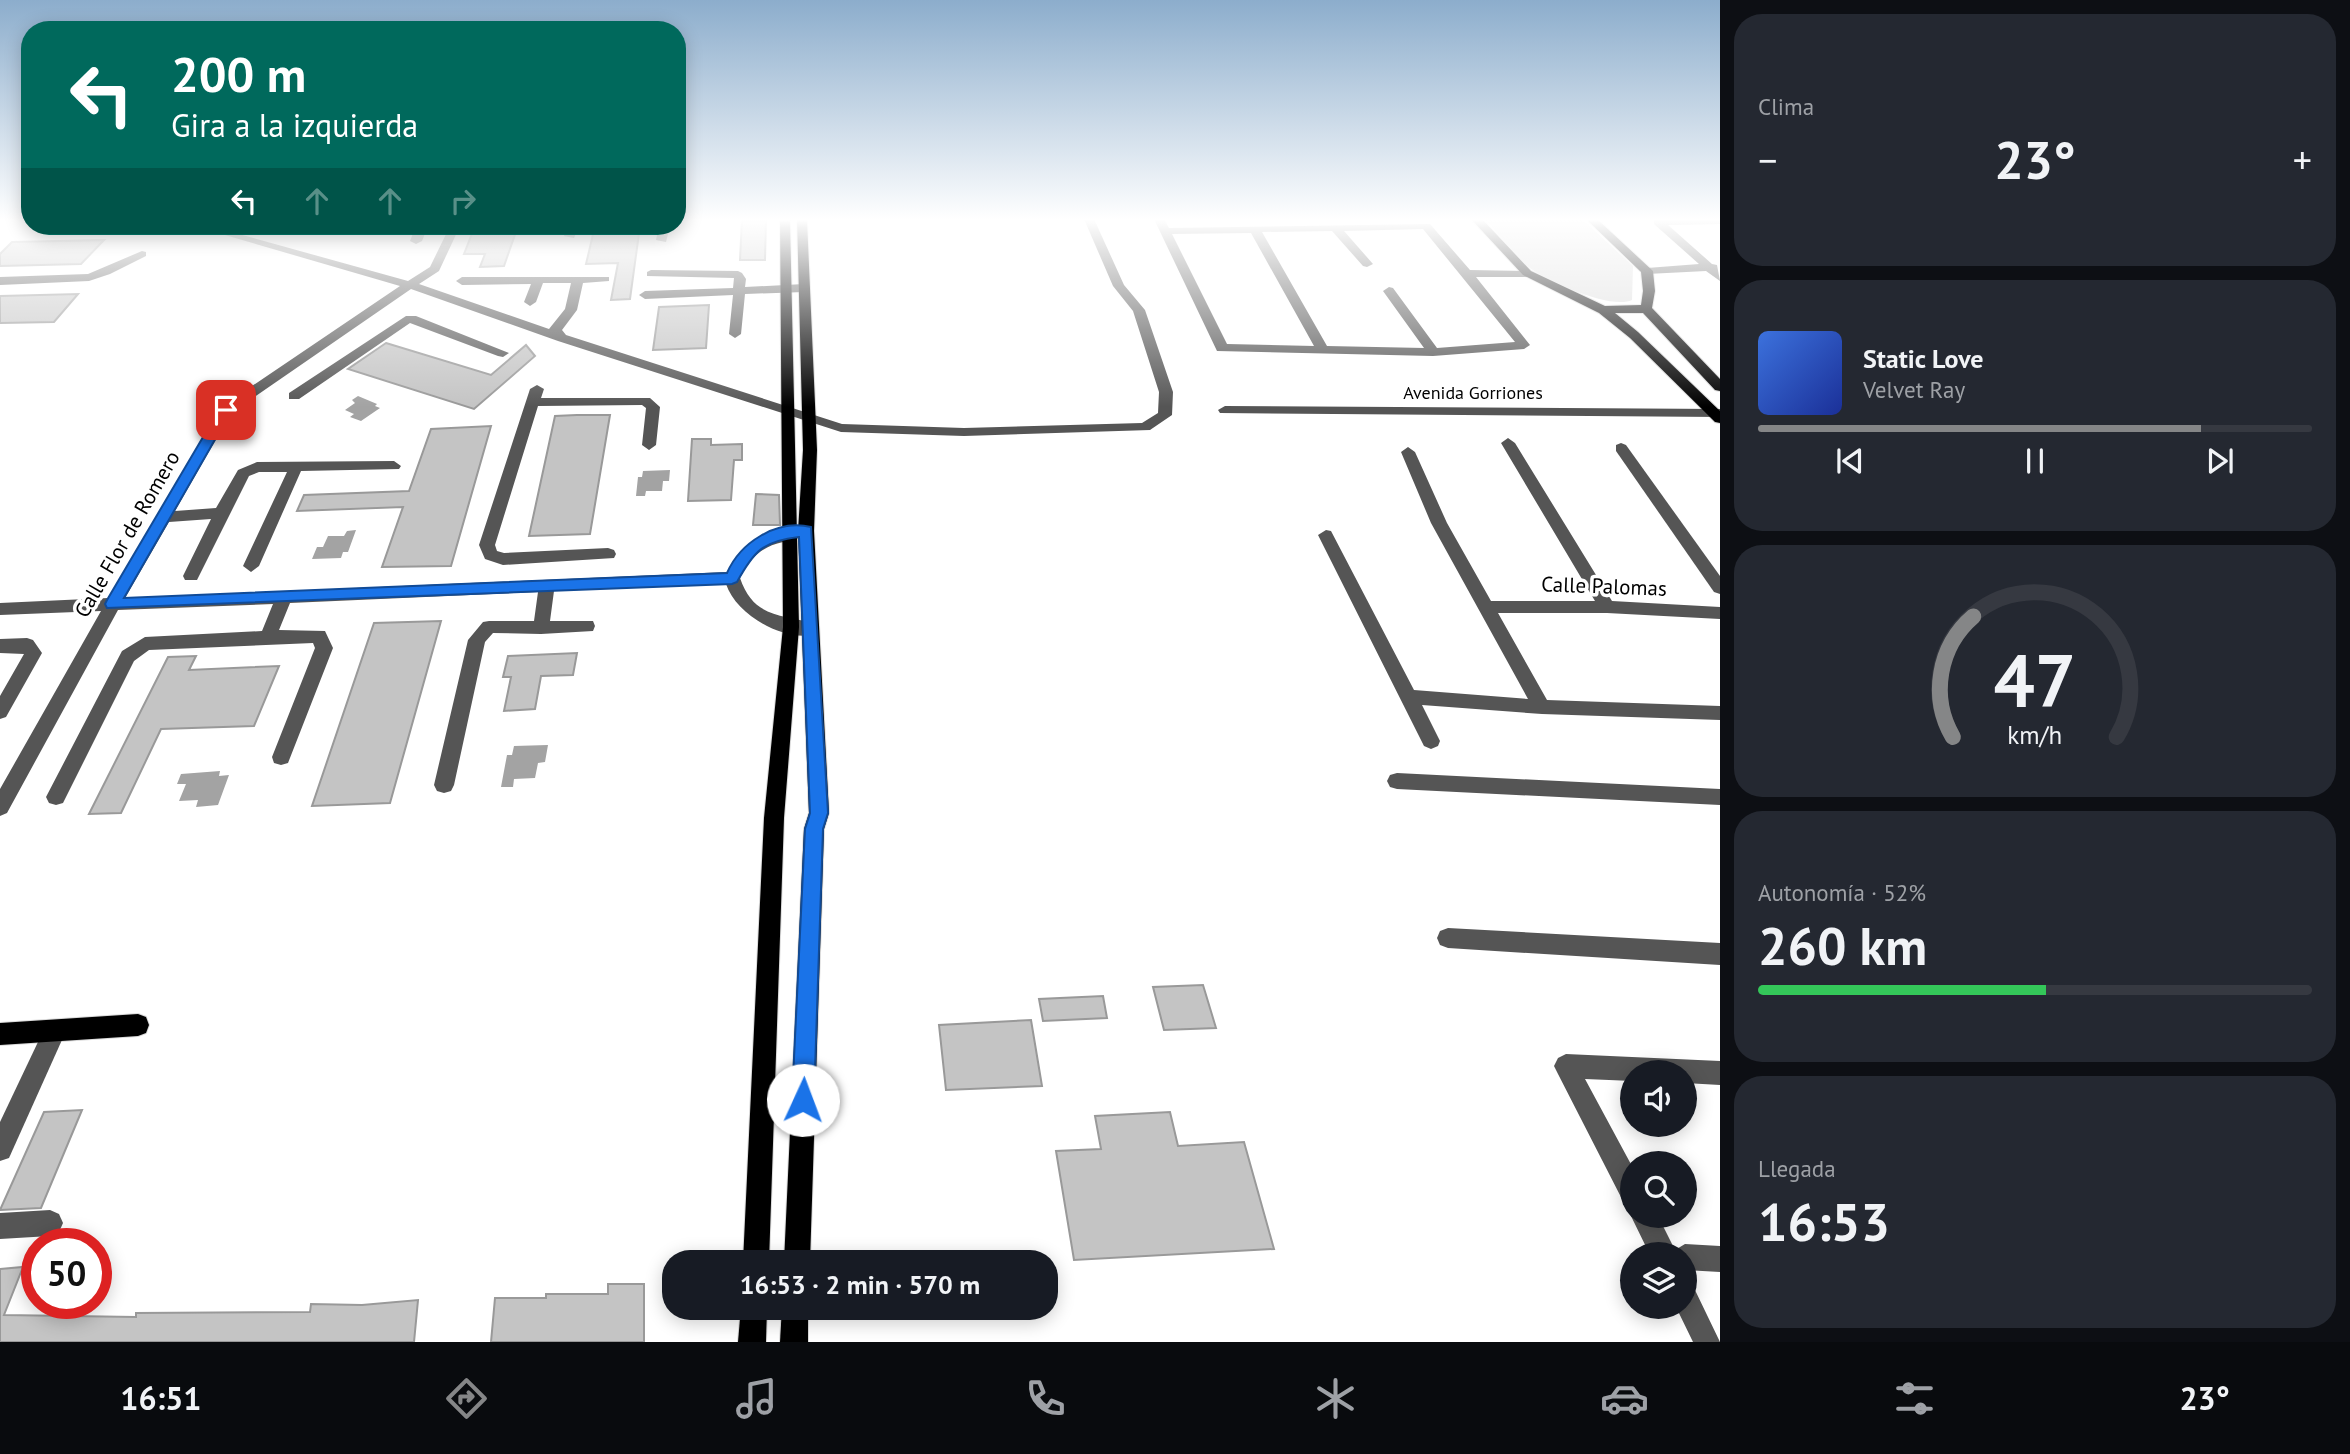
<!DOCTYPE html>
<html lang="es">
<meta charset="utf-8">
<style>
:root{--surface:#171b24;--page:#242831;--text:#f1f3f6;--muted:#9ea1a6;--line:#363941;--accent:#858687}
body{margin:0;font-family:"PT Sans",sans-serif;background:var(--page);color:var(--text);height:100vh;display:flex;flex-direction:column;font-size:26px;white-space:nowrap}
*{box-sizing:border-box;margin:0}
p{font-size:23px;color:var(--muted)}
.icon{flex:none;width:38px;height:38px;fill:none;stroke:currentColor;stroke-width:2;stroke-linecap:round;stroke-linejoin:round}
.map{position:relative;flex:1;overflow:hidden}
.panel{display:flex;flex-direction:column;gap:14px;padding:14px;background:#0d0f14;width:630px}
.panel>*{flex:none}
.hud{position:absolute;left:21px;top:21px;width:665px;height:214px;border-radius:28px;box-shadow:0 4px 18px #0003;background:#00695c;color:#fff;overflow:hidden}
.fabs{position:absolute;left:1620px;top:1060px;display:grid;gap:14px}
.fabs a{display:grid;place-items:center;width:77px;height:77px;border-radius:50%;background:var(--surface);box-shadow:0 4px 18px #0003;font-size:35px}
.speed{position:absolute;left:21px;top:1228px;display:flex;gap:14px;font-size:35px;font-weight:700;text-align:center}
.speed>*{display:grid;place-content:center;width:91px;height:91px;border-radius:50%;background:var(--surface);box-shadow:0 4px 18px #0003;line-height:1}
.speed .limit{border:10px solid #d22;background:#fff;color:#111}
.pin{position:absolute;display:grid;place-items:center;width:60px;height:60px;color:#fff;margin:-30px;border-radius:14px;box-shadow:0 4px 10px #0006}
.me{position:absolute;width:77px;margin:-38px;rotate:2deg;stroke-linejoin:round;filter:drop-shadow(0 0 5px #0008)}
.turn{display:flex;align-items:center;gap:24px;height:147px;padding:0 35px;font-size:32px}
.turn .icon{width:91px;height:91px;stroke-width:2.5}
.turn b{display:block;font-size:49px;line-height:60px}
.lanes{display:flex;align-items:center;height:66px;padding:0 35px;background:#0003;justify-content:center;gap:35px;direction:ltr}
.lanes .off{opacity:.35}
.big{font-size:52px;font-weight:700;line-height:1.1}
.panel .tile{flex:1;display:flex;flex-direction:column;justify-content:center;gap:10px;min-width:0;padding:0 24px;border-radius:28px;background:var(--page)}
.panel .dial{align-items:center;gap:0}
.dial svg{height:182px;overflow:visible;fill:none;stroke:var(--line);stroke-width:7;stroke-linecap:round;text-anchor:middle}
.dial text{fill:var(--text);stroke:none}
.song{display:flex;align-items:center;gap:21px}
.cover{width:84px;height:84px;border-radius:10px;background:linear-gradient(135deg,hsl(220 70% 55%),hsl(230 70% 35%))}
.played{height:7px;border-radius:4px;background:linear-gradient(90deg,var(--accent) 80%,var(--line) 80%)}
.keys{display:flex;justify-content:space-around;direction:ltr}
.heat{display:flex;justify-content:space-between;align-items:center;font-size:38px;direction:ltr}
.charge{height:10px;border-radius:5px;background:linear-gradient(90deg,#34c759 52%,var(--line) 0)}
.trip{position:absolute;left:662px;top:1250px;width:396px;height:70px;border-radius:28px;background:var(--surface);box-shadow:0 4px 18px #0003;font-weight:700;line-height:70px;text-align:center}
.menu{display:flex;height:112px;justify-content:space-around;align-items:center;background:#090b0e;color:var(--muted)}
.menu .icon{width:49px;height:49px}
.menu .on{color:var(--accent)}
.menu b{font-size:32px;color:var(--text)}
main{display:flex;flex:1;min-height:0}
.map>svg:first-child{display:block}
.green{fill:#dcdcdc}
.water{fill:#a3a3a3}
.building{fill:#c4c4c4;stroke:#999;stroke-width:2}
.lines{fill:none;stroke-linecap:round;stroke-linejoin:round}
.major-casing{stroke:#dbdbdb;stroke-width:2}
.minor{fill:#555;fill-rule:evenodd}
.major{fill:#000;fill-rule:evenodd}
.route{fill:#1a73e8;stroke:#114b97;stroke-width:2}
.labels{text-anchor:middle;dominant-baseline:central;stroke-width:7;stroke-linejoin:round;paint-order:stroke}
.far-street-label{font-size:18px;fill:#000;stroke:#fff}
.street-label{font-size:21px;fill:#000;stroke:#fff}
</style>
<main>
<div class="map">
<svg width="1720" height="1342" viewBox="0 0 1720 1342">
<rect width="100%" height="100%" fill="#fff"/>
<path class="green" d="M1485 219H1582L1633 266 1632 300C1612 310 1548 282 1530 268 1513 255 1499 234 1485 219Z"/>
<g class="water">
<polygon points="358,396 377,404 375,406 380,408 361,421 350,417 354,414 345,410 355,403 352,400"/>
<polygon points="670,470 669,481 663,481 662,491 646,491 645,496 636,496 638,477 642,477 643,471"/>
<polygon points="356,530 348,552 343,552 341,558 312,559 317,547 323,547 328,536 344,536 347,531"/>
<polygon points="548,745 545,762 538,763 535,778 514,779 513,787 501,787 507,755 512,755 514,746"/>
<polygon points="220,771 219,776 229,775 218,805 196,807 198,800 179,801 186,784 177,784 181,774"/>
</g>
<g class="building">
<polygon points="742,219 766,219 765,260 740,260"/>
<polygon points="475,226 518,226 504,266 480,267 485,254 464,254"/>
<polygon points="595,226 640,226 630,299 611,300 618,263 586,264"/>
<polygon points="104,240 81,264 0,266 0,254 12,242"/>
<polygon points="78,294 54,322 0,323 0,296"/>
<polygon points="709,305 706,348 653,350 659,307"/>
<polygon points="386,343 491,375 526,345 535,356 474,409 348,369"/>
<polygon points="577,415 610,415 590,534 529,536 555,416"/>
<polygon points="491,426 451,566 382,567 403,507 297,511 304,495 409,491 431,429"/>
<polygon points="692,439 711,439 711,445 742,444 742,460 734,460 731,500 688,501"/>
<polygon points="756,494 779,495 780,525 753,525"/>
<polygon points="441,621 390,803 312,806 374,623"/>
<polygon points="577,653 573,675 541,676 535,709 504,711 511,677 503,677 508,656"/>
<polygon points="196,656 189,670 279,666 254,726 161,729 121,813 89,814 168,657"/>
<polygon points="1203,985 1216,1028 1164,1030 1153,987"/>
<polygon points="1103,996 1107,1018 1043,1021 1039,999"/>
<polygon points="1031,1020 1042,1086 946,1090 939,1025"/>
<polygon points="82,1110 41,1208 0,1210 44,1112"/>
<polygon points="1170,1112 1178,1146 1244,1142 1274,1249 1074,1260 1056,1151 1101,1149 1095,1116"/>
<polygon points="23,1267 4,1315 136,1317 136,1313 310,1312 311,1304 362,1305 418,1300 414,1342 0,1342 0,1269"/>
<polygon points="608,1284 644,1284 644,1342 491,1342 495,1298 546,1298 546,1294 608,1294"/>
</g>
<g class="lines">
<g class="major-casing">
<g id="major">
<polygon points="780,219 790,219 799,627 784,818 769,1262 743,1262 764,818 783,627"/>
<polygon points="797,219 807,219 817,450 814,531 829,813 824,829 810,1262 784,1262 804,829 809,813 798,531 803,450"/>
<polygon points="1471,219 1482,219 1531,271 1605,306 1641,305 1643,291 1641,272 1586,219 1597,219 1653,271 1655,291 1652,308 1720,379 1720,391 1715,390 1643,313 1615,313 1638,332 1720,411 1720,423 1715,422 1630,338 1599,313 1523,275"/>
<polygon points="138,1014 146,1017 149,1025 146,1033 138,1036 0,1045 0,1023"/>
<polygon points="741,1307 767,1307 766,1342 738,1342"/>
<polygon points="782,1307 808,1307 808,1342 780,1342"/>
</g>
</g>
<g class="minor">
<path d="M1084 219H1094L1124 285 1145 310 1173 392 1172 415 1150 430 964 436 841 432 558 341 411 289 231 413 175 511 216 508 238 470 257 462 394 461 401 466 399 469 301 471 259 566 251 572 243 566 287 472H259L249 476 197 580H185L183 576 211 519 169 522 125 598 727 572C741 544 778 518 811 527L814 531 811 535C776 545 759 541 740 578 754 619 782 614 816 624L818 629 816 634C785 643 736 615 726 584L554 591 550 621H593L595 626 593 631 541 634 493 633 485 642 454 785 451 791 444 793 437 791 434 785 468 640 483 622 489 621H534L538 592 290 603 279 630 325 631 333 648 288 763 281 765 274 763 272 757 315 648 313 643 149 650 134 661 63 803 56 805 49 803 46 797 122 651 145 637 262 631 273 604 118 610 7 813 0 816V789L101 611 0 615V603L108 598 221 407 400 286 194 226H210L408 281 430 267 450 226H460L439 271 419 284 549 329 565 309 571 283H543L536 302 530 306 524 302 531 284 462 285 456 281 462 277H609V281L583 283 577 310 562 330 566 335 842 424 964 428 1142 423 1158 413 1159 392 1133 311 1113 286Z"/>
<path d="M1154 219H1164L1169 228 1430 224 1470 270 1531 271V275L1527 277H1476L1530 345 1524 349 1433 356 1217 351ZM1423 229 1515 342 1437 348 1393 288 1389 287 1383 291 1424 348 1327 346 1262 232 1332 231 1363 266 1367 267 1373 264 1344 231ZM1251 233 1314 346 1227 344 1172 234Z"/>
<polygon points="1720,219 1720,224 1668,225 1712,264 1717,265 1720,281 1706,271 1647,274 1641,271 1647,268 1699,264 1654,224 1654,220"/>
<polygon points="416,226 428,226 422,241 416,244 410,241"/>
<polygon points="568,226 579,226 574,238 564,236"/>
<polygon points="659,226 670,226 666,242 656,240"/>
<polygon points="142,251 146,252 146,256 110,274 89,281 0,285 0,277 88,274"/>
<polygon points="738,271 742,273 746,279 745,287 804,284 810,288 804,292 745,294 741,334 735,338 729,334 733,295 645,299 639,295 645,291 733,288 734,278 647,276 647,272 651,270"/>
<polygon points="406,316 416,316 509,353 503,357 498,356 410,323 299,399 289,399 289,393"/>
<polygon points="537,385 544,389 541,398 650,398 660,407 656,445 649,450 642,445 646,408 642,405 538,406 495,545 497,551 504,553 608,548 614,550 616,554 614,558 503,565 485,559 479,545 530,389"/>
<polygon points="1225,406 1720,409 1720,417 1220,413 1218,410"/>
<polygon points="1508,438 1515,443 1612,601 1720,607 1720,619 1607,613 1498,613 1547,700 1720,706 1720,720 1542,714 1422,705 1440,741 1438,746 1431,749 1424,746 1318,535 1326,530 1331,531 1414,690 1528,699 1431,523 1401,452 1408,447 1415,452 1447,523 1491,601 1595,601 1501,443"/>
<polygon points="1621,443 1626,445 1720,576 1720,594 1714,592 1616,451 1616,445"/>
<polygon points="27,638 33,640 42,653 6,717 0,719 0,696 24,654 0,653 0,639"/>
<polygon points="1397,773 1720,789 1720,805 1397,789 1390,787 1387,781 1390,775"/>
<polygon points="1448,928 1720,943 1720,965 1448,948 1440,945 1437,938 1440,931"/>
<polygon points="55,1020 63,1023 66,1031 9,1158 0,1161 0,1122 47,1023"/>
<polygon points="1566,1054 1720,1061 1720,1085 1685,1083 1685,1073 1633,1073 1633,1081 1585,1079 1633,1168 1633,1206 1624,1203 1558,1074 1554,1066 1558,1058"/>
<polygon points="50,1210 59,1214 63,1223 59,1232 50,1236 0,1239 0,1213"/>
<polygon points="1633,1212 1633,1216 1658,1216 1675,1250 1685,1244 1720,1246 1720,1272 1685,1270 1685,1255 1650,1255 1631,1216"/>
<polygon points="1685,1284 1694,1288 1720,1342 1693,1342 1676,1307 1685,1307"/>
</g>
<use href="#major" class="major"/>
</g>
<linearGradient id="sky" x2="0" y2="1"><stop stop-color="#8cadcc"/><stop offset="0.54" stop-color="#fff"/><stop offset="1" stop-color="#fff" stop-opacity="0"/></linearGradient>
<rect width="1720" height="407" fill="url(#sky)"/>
<path class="route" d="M226 406 232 410 124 598 727 573C740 543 776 519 811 527L828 813 823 829 814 1100 811 1107 803 1110 796 1107 792 1100 805 829 810 813 799 537C763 541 754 551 737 582L732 584 107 608 105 604 107 600 219 410Z"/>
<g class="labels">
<g class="far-street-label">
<text x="1473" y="392">Avenida Gorriones</text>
</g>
<g class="street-label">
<text transform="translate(127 534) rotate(-60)">Calle Flor de Romero</text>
<text transform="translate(1604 586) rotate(2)">Calle Palomas</text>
</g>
</g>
</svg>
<div class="fabs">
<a><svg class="icon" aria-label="sound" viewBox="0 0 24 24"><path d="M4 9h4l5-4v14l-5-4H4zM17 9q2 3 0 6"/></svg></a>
<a><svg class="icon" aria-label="search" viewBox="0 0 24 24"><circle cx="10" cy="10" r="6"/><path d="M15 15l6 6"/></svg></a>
<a><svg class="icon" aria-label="layers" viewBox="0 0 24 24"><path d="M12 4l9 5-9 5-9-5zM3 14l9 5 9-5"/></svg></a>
</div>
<div class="speed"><div class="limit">50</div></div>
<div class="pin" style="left:226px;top:410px;background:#d93025"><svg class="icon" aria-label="arrive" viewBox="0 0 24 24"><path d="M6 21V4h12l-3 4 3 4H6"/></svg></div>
<svg class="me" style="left:803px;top:1100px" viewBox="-20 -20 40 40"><circle r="19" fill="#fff"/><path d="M0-13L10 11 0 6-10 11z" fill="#1a73e8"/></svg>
<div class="trip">16:53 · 2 min · 570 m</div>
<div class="hud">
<div class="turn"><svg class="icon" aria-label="left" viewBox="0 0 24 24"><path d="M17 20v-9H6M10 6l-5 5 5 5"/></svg><div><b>200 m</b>Gira a la izquierda</div></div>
<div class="lanes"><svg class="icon" aria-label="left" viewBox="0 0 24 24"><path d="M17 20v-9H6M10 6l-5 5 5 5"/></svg><svg class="icon off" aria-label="ahead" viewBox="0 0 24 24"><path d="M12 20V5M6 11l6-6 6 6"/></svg><svg class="icon off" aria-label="ahead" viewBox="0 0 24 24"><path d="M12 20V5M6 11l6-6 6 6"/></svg><svg class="icon off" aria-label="right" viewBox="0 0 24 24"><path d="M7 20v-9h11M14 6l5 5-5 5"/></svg></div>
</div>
</div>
<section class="panel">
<div class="tile"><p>Clima</p>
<div class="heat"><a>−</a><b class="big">23°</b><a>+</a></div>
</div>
<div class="tile">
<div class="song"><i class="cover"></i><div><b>Static Love</b><p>Velvet Ray</p></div></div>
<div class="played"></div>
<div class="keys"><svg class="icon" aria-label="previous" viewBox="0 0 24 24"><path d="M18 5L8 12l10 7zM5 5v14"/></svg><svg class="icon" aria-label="pause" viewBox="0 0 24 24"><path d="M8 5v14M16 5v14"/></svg><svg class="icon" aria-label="next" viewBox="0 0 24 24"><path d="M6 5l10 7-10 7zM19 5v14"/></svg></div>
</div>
<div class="tile dial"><svg viewBox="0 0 100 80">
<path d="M14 69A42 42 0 1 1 86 69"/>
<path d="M14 69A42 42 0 0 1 23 16" stroke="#858687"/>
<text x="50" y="56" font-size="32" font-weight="700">47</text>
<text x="50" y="72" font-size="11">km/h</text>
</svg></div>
<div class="tile"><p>Autonomía · 52%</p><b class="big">260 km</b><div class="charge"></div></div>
<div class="tile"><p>Llegada</p><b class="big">16:53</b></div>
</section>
</main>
<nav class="menu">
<b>16:51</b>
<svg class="icon on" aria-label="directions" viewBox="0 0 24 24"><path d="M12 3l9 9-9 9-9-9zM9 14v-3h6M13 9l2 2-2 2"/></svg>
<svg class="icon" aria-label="music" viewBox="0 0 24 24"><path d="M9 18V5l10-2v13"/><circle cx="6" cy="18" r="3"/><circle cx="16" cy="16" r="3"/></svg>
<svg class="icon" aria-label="phone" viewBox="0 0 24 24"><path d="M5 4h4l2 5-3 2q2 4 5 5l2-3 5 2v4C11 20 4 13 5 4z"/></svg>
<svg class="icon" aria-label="climate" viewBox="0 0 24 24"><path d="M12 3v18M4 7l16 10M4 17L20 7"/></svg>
<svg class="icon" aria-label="car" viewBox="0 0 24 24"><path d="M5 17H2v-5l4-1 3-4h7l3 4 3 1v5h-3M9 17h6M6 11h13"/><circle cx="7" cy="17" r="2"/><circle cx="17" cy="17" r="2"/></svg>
<svg class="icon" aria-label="filters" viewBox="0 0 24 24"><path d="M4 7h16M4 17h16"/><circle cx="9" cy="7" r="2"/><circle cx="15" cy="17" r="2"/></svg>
<b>23°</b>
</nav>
